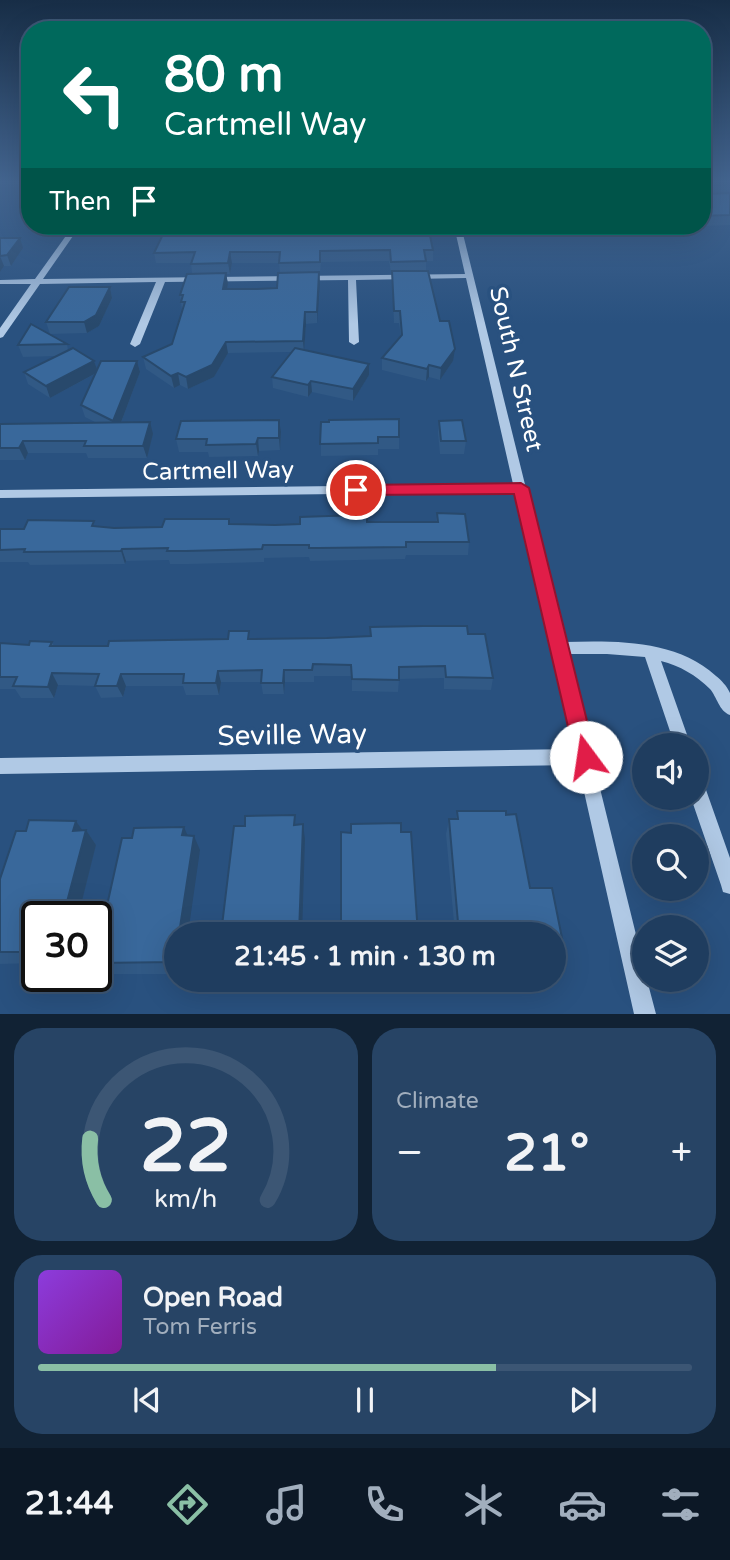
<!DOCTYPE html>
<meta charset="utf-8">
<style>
:root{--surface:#1f3d5f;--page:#274465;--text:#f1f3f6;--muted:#a1aebd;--line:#3c5674;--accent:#8abfa5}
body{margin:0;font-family:"Varela Round",sans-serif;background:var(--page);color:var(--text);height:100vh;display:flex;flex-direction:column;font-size:26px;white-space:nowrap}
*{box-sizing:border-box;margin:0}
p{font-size:23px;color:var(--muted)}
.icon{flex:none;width:38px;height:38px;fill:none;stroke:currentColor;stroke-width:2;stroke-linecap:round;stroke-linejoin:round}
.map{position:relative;height:1014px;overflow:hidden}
.side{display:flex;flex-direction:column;gap:14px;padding:14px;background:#112234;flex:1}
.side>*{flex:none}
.guide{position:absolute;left:21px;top:21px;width:690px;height:214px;border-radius:28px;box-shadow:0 7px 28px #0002,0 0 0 2px var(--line);background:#00695c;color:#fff;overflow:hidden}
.tools{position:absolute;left:632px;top:733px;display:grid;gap:14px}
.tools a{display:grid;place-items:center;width:77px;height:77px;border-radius:50%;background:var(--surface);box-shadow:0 7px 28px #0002,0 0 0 2px var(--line);font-size:35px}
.speed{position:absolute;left:21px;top:901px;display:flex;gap:14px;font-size:35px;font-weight:700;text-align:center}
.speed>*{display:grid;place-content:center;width:91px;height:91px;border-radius:50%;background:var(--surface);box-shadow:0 7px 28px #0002,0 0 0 2px var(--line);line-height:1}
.speed .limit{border:4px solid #111;border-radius:10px;background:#fff;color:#111}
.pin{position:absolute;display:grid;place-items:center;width:60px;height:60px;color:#fff;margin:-30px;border:4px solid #fff;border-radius:50%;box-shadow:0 2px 7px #0007}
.me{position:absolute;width:77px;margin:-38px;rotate:346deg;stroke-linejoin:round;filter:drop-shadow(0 0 5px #0008)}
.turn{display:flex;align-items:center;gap:24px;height:147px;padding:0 28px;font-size:32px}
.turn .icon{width:91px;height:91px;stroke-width:2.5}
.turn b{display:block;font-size:49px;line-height:60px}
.then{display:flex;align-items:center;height:66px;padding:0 28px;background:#0003;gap:14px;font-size:26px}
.big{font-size:52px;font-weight:700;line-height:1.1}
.side .widget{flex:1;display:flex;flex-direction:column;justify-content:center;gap:10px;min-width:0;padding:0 24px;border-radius:28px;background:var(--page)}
.side .dial{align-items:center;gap:0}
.dial svg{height:182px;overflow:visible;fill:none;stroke:var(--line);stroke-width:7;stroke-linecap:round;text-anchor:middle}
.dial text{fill:var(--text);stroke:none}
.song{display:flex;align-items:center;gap:21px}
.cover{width:84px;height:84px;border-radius:10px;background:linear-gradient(135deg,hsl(270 70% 55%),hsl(290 70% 35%))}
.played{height:7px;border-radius:4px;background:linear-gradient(90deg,var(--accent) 70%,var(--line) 70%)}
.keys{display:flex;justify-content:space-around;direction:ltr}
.heat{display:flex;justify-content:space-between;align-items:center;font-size:38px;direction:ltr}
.side .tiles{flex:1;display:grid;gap:14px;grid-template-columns:1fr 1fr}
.widget:last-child{grid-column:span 2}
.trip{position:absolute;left:164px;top:922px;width:402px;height:70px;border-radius:35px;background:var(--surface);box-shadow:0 7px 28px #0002,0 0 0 2px var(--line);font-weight:700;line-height:70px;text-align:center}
.menu{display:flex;height:112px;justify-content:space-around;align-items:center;background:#0c1826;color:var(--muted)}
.menu .icon{width:49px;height:49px}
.menu .active{color:var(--accent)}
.menu b{font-size:32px;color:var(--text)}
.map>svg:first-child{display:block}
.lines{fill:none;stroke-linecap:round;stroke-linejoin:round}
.minor{fill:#b0c9e5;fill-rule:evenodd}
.wall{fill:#315985;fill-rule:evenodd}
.shaded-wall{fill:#28496c}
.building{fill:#39689b;stroke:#28496c;stroke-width:2}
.route{fill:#e11d48;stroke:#92132f;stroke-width:2}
.labels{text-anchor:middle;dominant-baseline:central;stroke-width:7;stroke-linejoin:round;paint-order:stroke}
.street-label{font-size:24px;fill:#fff;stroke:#29517f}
.near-street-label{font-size:28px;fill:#fff;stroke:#29517f}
</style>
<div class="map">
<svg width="730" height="1014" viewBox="0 0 730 1014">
<rect width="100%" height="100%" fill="#29517f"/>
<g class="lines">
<g class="minor">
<path d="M73 226H80L43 279 465 274 454 226H461L564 642C616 641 675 639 716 676 721 680 727 686 730 693 730 699 730 709 730 715 719 711 717 697 710 689 696 675 680 666 661 661L691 746H675L645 657 607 654H567L591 751 594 757 593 760 644 967V980H647L656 1014H634L578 765 0 774V758L574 749 515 492 0 498V490L513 484 466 278 356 280 359 342 354 345 349 342 348 280 165 282 140 344 135 347 130 344 156 282 40 284 3 337 0 338V328L31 284H0V280L35 279Z"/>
<polygon points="696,779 702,781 705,787 730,858 730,894 723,892 721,885 691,798 696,798"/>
</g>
</g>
<g class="wall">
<polygon points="702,183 730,183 730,225 702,226"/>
<polygon points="464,226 694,226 465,231"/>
<polygon points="0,238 23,248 11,266 4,266 0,272"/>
<path d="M433 250V261H426V271L440 321 453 361 440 380 429 377 426 381 382 370V358L401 337 399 323H394L392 272H391L389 261 321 262 320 273H319L317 323 306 324 304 350 369 375 353 401 312 392 308 397 273 388 272 377 292 352 228 353 214 377 188 389 180 385 174 388 146 369 143 357 172 344 182 310 180 295 192 273 191 263H156L154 253ZM232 263H279L280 273 277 288 227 289 228 284 226 274H230Z"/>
<polygon points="110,287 112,298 99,326 87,333 50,334 46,322"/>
<polygon points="67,344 68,350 94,361 97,370 137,361 140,372 121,423 153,434 147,458 88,458 86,453 28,453 25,460 0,460 0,424 97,423 85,417 81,405 95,374 50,398 28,384 24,372 56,356 23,357 18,345"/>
<polygon points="439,421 466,441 464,454 440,454 438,433"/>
<polygon points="321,422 399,437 399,449 378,449 378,455 321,456"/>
<polygon points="281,432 280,450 259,451 258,456 209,457 208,452 179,452 176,439"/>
<polygon points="437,513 469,542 468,555 406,555 405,559 310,561 309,557 264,558 264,562 189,564 170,564 169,560 126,561 125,564 30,565 28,562 0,562 0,529 96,526 114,528 162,527 230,524 275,525 367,522 436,522"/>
<polygon points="370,627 468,634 493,678 491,690 444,689 444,678 399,679 398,692 352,691 352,676 314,676 314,682 285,682 284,694 263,694 261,682 221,682 219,695 186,695 183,686 126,686 123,697 101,698 95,686 58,685 54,698 21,698 15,689 0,689 0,643 29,645 52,642 54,646 108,646 250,639 327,638 370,636"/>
<polygon points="457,811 506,815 530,888 562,938 555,949 555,934 455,934 446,834 449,819 456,819"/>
<polygon points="76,821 82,830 86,830 96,845 78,917 37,917 37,963 0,964 0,879 26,831"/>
<polygon points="200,850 177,934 177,974 105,974 96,965 96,955"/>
</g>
<g class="shaded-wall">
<polygon points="20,238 23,248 11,266 7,255"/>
<polygon points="230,252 232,263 230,274 228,263"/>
<polygon points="0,256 4,266 0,272"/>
<polygon points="319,272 320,283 317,323 317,312"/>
<polygon points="226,273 228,284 225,300 223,289"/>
<polygon points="110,287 112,298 99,326 87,333 84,322"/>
<polygon points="305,312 306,324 304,352 303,341"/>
<polygon points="226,342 228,353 214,377 188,389 186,377"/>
<polygon points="455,349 453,361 440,380 441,368"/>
<polygon points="94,361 98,372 50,398 46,386"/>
<polygon points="137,361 140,372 117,433 113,421"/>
<polygon points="369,364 369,375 353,401 353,389"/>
<polygon points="429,365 429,377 426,381 427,369"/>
<polygon points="178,373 180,385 174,388 171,376"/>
<polygon points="311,381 312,392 308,397 308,385"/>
<polygon points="279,420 281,432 280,450 279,438"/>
<polygon points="150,422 153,434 147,458 143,446"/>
<polygon points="258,438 259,451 258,456 256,444"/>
<polygon points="23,441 28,453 25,460 19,448"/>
<polygon points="122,549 126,561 125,564 121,551"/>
<polygon points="284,670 285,682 284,694 283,683"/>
<polygon points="218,671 221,682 219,695 216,683"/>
<polygon points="52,673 58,685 54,698 48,687"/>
<polygon points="121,674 126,686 123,697 117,686"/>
<polygon points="76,821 85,834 86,830 96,845 78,917 63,917 73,831"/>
<polygon points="303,824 305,839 302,934 299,934"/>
<polygon points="184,827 190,841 182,835"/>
<polygon points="194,836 200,850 188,934 179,934"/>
</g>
<g class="building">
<polygon points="702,183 730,183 730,184 703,186 705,194 730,193 730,215 702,216"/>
<polygon points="167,226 428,226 433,250 424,250 426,261 391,262 390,250 320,251 320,262 279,263 280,252 230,252 228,263 191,264 195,252 154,253"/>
<polygon points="0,238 20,238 7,255 0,256"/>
<polygon points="392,271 428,271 440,321 449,321 455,349 441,368 429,365 427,369 382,358 402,335 400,311 394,311"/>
<polygon points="319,272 317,312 305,312 303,341 226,342 212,365 186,377 178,373 171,376 143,357 172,344 185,302 181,302 183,295 180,295 187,274 226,273 223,289 257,289 277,288 278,273"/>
<polygon points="69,287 110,287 96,315 84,322 46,322"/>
<polygon points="31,324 67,344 18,345"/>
<polygon points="73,348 94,361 46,386 24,372"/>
<polygon points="295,348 369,364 353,389 311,381 308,385 272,377"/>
<polygon points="101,361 137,361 113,421 81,405"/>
<polygon points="399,419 399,437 378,437 378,443 320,444 321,422 329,422 329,420"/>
<polygon points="279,420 279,438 258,438 256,444 206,445 207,439 176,439 181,421"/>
<polygon points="462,420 466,441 441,441 439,421"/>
<polygon points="150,422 143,446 84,446 86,441 23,441 19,448 0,448 0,424"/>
<polygon points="437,513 465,514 469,542 406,542 406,547 319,548 309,548 309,545 263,545 262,549 186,551 167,551 168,548 122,549 121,551 24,552 25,549 0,550 0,529 24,529 28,520 94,521 92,526 114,528 162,527 165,519 229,519 229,524 275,525 300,524 300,517 358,515 367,515 367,522 438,522"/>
<polygon points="423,626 467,626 468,634 485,634 493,678 446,677 445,666 399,667 399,680 352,679 351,665 313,664 312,670 284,670 283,683 261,683 262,670 218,671 216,683 183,683 184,674 121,674 117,686 95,686 99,674 52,673 48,687 13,686 17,677 0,677 0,643 29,645 30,641 52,642 50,646 108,646 109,641 228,639 229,631 249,631 248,639 327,638 371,636 370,627"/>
<polygon points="457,811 506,811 506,815 516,814 530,888 552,888 562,938 555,939 555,934 459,934 449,819 458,819"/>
<polygon points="295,815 294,825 303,824 299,934 221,934 234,826 245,826 245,816"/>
<polygon points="29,820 76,821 73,831 86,830 63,917 37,917 37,952 0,952 0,879 16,831 26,831"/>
<polygon points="401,823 401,832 411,832 418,934 341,934 341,832 351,833 351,824"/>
<polygon points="184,827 182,835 194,836 179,934 177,934 177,950 175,962 96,963 96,955 122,838 132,838 134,828"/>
</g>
<linearGradient id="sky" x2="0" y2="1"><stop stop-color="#172d46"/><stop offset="0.56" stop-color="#436590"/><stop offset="1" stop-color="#436590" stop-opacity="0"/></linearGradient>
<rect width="730" height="324" fill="url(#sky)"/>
<polygon class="route" points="521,483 529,488 596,757 593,764 586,767 578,764 575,757 514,494 356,495 349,490 356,485"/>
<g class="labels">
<g class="street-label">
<text transform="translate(516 369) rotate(77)">South N Street</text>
<text transform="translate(218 471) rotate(-1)">Cartmell Way</text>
</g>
<g class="near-street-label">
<text transform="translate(292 735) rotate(-1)">Seville Way</text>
</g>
</g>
</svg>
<div class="tools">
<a><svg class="icon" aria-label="sound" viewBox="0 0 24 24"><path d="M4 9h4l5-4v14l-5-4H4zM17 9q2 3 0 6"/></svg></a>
<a><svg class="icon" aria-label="search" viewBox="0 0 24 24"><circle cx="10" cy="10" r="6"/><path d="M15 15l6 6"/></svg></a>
<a><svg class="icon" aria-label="layers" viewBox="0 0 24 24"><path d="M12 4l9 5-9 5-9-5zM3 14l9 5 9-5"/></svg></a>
</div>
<div class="speed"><div class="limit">30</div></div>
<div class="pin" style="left:356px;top:490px;background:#d93025"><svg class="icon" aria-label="arrive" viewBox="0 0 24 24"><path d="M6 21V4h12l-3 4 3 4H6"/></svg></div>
<svg class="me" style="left:586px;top:757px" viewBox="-20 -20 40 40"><circle r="19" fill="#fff"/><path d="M0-13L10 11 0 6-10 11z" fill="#e11d48"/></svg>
<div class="trip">21:45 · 1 min · 130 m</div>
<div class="guide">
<div class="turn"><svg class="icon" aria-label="left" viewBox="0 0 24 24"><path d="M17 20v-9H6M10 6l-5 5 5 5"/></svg><div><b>80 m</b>Cartmell Way</div></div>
<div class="then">Then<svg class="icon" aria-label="arrive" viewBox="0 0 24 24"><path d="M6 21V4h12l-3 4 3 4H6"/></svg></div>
</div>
</div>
<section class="side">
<div class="tiles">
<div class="widget dial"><svg viewBox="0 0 100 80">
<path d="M14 69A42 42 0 1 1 86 69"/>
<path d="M14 69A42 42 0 0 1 8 42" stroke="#8abfa5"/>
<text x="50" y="56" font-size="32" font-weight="700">22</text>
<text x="50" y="72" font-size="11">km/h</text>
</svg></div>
<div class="widget"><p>Climate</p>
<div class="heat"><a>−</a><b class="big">21°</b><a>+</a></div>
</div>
<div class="widget">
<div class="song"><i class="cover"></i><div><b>Open Road</b><p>Tom Ferris</p></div></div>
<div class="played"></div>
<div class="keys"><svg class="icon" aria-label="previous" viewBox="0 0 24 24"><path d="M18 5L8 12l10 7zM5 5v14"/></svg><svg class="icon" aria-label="pause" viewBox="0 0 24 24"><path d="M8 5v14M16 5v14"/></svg><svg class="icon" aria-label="next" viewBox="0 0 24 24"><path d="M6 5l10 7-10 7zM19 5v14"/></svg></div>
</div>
</div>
</section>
<nav class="menu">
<b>21:44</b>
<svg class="icon active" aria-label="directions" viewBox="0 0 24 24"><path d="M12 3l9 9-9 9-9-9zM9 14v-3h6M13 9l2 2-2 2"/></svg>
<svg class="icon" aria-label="music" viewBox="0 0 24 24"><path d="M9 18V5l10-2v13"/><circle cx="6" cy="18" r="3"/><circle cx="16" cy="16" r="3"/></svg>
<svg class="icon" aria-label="phone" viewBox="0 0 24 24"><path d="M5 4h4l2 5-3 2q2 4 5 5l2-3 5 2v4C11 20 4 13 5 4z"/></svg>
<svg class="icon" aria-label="climate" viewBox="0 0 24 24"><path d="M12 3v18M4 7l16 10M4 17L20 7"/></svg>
<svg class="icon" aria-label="car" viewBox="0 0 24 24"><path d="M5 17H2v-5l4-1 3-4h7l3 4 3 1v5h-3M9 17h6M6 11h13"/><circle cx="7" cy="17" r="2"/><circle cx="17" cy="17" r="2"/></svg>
<svg class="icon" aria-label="filters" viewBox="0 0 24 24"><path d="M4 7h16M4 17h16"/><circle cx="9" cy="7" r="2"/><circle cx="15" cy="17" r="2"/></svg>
</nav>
